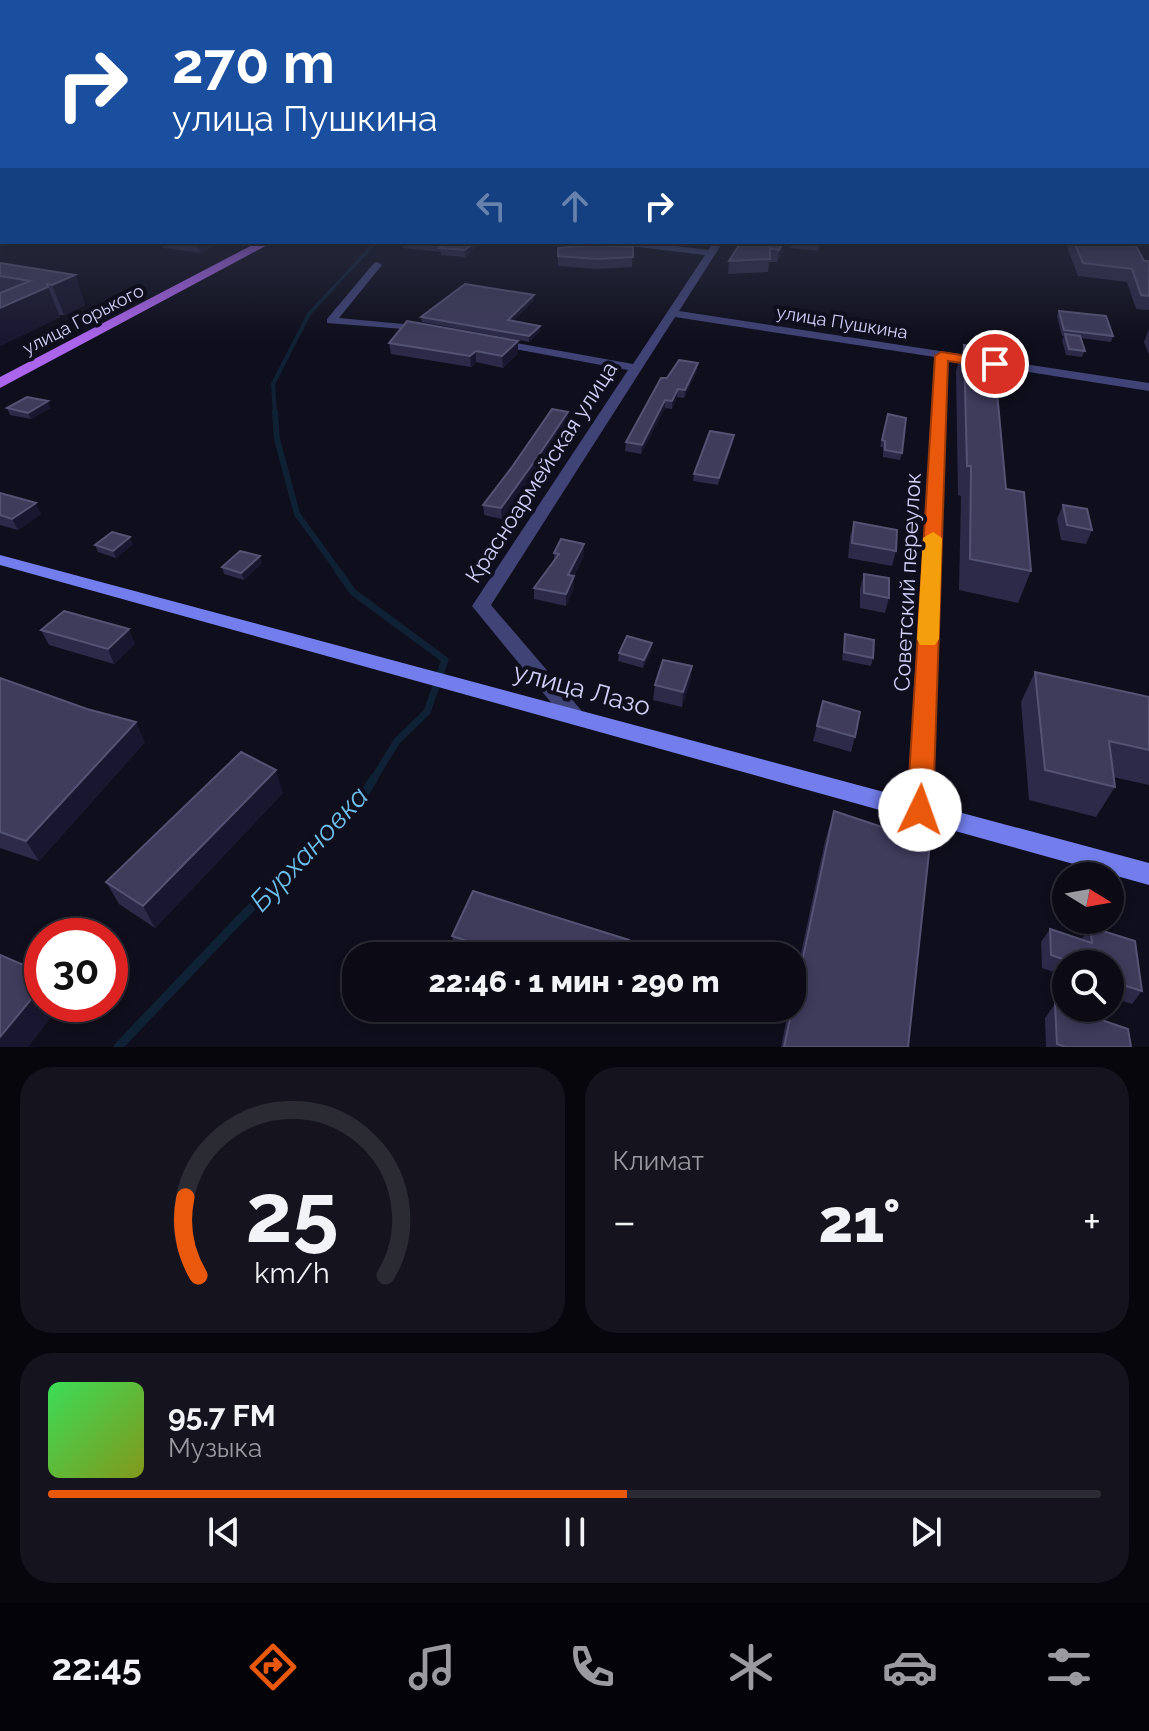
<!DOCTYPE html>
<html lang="ru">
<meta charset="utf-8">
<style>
:root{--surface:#0b0a15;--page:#14131e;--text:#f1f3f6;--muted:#9a9aa0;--line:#2b2b34;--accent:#ea580c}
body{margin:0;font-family:Raleway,sans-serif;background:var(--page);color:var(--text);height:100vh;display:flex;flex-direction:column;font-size:30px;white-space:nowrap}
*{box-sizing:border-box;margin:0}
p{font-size:26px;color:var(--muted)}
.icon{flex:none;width:44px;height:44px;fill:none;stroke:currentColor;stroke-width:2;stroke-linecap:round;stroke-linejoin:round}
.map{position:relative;height:1047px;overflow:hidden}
.drawer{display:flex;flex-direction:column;gap:20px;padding:20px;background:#06060c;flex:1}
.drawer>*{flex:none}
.banner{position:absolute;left:0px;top:0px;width:1150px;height:244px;box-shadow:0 4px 12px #0003,0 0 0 2px var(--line);background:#1a4fa0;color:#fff;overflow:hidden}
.needle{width:52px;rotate:101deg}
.controls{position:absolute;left:1052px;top:862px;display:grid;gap:16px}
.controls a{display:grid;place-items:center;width:72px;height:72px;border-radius:50%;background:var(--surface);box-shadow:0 4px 12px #0003,0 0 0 2px var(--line);font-size:40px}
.speed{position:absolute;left:24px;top:918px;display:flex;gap:16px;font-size:40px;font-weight:700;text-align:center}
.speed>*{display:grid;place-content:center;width:104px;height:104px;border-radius:50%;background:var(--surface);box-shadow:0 4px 12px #0003,0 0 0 2px var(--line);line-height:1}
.speed .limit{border:12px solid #d22;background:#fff;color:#111}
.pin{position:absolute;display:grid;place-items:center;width:68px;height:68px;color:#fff;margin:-34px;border:4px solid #fff;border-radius:50%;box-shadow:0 2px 8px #0007}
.me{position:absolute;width:88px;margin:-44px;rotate:3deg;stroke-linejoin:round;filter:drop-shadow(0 0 6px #0008)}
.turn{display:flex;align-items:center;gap:28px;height:168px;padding:0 40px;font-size:36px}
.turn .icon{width:104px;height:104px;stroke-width:2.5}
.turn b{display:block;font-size:56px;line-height:68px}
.lanes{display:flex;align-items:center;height:76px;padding:0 40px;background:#0003;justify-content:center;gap:40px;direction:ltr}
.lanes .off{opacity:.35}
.big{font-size:60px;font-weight:800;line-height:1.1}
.drawer .tile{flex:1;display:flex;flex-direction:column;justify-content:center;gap:12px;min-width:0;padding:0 28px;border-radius:32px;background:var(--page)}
.drawer .dial{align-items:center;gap:0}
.dial svg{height:208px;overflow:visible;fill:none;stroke:var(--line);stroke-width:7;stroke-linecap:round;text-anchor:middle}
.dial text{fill:var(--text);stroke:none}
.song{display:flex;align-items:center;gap:24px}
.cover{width:96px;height:96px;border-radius:12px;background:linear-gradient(135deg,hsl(130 70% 55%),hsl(70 70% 35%))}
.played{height:8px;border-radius:4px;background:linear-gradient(90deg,var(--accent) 55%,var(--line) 55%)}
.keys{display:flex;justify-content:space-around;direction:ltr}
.heat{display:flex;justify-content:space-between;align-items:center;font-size:44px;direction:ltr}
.drawer .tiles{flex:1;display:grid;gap:20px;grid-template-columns:1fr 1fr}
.tile:last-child{grid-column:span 2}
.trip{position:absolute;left:342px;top:942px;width:464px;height:80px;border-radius:32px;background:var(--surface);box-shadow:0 4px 12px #0003,0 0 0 2px var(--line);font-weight:800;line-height:80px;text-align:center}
.menu{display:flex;height:128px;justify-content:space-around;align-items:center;background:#040408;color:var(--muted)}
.menu .icon{width:56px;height:56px}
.menu .selected{color:var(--accent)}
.menu b{font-size:36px;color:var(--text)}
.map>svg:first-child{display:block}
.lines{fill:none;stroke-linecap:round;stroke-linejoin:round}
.stream-far4{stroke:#0f2135;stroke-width:3}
.stream-far3{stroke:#0f2135;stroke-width:4}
.stream-far2{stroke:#0f2135;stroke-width:6}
.stream-far1{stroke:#0f2135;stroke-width:7}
.stream{stroke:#0f2135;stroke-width:9}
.street{fill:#3f4375;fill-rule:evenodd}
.secondary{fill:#737eec;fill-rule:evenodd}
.primary{fill:#aa65ea;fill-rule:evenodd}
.wall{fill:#2c2a48}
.shaded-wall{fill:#19172f}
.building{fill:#3e3b5b;stroke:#555374;stroke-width:2}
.route{fill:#ea580c;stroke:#983908;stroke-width:2}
.slow{fill:#f59e0b}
.labels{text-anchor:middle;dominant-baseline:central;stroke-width:8;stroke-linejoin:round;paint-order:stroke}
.far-street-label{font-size:18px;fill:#d0d0f9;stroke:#0f0e1c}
.street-label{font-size:22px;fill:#d0d0f9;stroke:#0f0e1c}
.near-street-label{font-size:26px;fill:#d0d0f9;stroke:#0f0e1c}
.near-water-label{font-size:28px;font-style:italic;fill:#6cbeeb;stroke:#0f0e1c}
</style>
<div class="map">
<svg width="1149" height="1047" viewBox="0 0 1149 1047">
<rect width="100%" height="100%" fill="#0f0e1c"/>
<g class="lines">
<polyline class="stream-far4" points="331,290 376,242"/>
<polyline class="stream-far3" points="275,414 273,384 309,314 333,288"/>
<polyline class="stream-far2" points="275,412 277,439 297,514 340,573"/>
<polyline class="stream-far1" points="338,571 353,592 445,660 427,712 397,741 373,780"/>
<polyline class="stream" points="118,1047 239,920 360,801 374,778"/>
<g class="street">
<polygon points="616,242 644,242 708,250 713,242 723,242 679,311 1149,383 1149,391 947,359 932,810 928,817 920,820 912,817 908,810 935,357 675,317 491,605 581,710 584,716 581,722 574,724 567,722 472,606 628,370 499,346 493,343 499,340 633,364 705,255 621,245"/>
<polygon points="377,262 382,265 339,318 425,326 431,329 429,331 327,323 327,319 374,263"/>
</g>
<polygon class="secondary" points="0,555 1149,863 1149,885 0,565"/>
<polygon class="primary" points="258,242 273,242 0,388 0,377"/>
</g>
<g class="wall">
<polygon points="161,242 223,242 200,253 163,248"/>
<polygon points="402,242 482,242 465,257 441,255 441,252 403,248"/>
<polygon points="741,242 787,242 777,262 769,262 768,272 728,274 729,261"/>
<polygon points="790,242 821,242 818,251 789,248"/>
<polygon points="1069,242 1134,242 1144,261 1149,261 1149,310 1136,309 1127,282 1078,276 1067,247"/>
<polygon points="633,247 632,267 596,269 558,266 558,248"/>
<polygon points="0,263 75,275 85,305 64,315 59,315 60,317 0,346"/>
<polygon points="534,300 513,321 540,331 529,342 422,322 421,317"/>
<polygon points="1059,311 1113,336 1111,342 1080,338 1085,351 1082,357 1066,355 1062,340 1064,336 1062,336 1057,316"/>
<polygon points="1149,329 1149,355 1144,342"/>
<polygon points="389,343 518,353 503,368 476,362 471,367 391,354"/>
<polygon points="964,345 1006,489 1031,571 1018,603 959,590 961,496 958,495 956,371"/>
<polygon points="697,371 684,398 677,397 672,409 665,408 641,454 625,451 626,442 667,378"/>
<polygon points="48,401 50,408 31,419 10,415 7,408"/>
<polygon points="568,412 568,421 540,465 502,519 484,515 483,505"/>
<polygon points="888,414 902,453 900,460 883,457 883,447 880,447"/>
<polygon points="734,435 733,442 718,485 693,481 694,474"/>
<polygon points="0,493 41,514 18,530 0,525"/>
<polygon points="1063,505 1092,530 1086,544 1061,540 1057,519"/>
<polygon points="854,522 896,551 892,566 848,558 850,537"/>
<polygon points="133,544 116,558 98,552 95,545"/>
<polygon points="584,544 584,555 574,576 574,588 566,606 534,599 534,588 554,561 554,553"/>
<polygon points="262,563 244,580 224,574 222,567"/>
<polygon points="864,574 889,598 885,613 860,608 860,588"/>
<polygon points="41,630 135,644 114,664 49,645"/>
<polygon points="845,634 873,658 871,666 842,660"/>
<polygon points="651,651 643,668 618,661 619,653"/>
<polygon points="692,666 690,682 682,707 653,700 655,685"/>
<polygon points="1035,672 1149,697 1149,785 1113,777 1115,787 1096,817 1029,800 1021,702"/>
<polygon points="0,678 145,742 39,861 0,848"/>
<polygon points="823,701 855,737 851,752 813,741"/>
<polygon points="283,793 155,928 119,904 106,882"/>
<polygon points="834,811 908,1047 781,1047 789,1008 792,1008 792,995 825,841"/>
<polygon points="1090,927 1142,991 1132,1004 1110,997 1110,964 1066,964 1066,976 1042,968 1041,942 1050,929 1081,940"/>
<polygon points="452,936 628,956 456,956"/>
<polygon points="1055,1004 1131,1047 1046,1047 1045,1018"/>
<polygon points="603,1008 615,1008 614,1012"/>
</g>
<g class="shaded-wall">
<polygon points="197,242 223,242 200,253"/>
<polygon points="474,242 482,242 465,257 465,250"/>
<polygon points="783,242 787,242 777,262 779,250"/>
<polygon points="75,275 85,305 64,315 52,285"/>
<polygon points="48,287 60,317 0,346 0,308"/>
<polygon points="534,295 534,300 508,326 508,320"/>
<polygon points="540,326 540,331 529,342 529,336"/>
<polygon points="518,341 518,353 503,368 502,356"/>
<polygon points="476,351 476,362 471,367 470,356"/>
<polygon points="698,363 697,371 684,398 685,390"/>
<polygon points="678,389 677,397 672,409 672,401"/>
<polygon points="665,400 665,408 641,454 642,445"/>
<polygon points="48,401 50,408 31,419 28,413"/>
<polygon points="568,412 568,421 540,465 502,519 501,508"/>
<polygon points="734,435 733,442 718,485 719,478"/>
<polygon points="36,503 41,514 18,530 12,519"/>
<polygon points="130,537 133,544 116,558 113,551"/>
<polygon points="584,544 584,555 568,587 568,575"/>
<polygon points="260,556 262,563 244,580 241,573"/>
<polygon points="574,576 574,588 566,606 566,594"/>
<polygon points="129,629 135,644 114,664 108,649"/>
<polygon points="652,643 651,651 643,668 644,660"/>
<polygon points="692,666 690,682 682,707 683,692"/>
<polygon points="136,722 145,742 39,861 26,841"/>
<polygon points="276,770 283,793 155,928 143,906"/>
<polygon points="42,986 42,1004 62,1004 28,1047 0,1047 0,1037"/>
</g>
<g class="building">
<polygon points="407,242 474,242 465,250 440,248 443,246"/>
<polygon points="741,242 783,242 779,250 770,248 770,259 729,261"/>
<polygon points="1074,242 1134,242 1144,261 1149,261 1149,296 1141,295 1132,269 1083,263"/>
<polygon points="593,245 633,247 633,257 597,259 558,256 558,248"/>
<polygon points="0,263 75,275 52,285 47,284 48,287 0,308 0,293 30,281 0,276"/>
<polygon points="465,284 534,295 508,320 540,326 529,336 421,317"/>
<polygon points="1059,311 1106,316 1113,336 1064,330"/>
<polygon points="407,321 518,341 502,356 476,351 470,356 389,343"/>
<polygon points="1065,334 1080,336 1085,351 1069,349"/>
<polygon points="964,345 993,349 1006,489 1024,492 1031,571 970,559 971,466 967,466"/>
<polygon points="679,360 698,363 685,390 678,389 672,401 665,400 642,445 626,442 661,378 667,378"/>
<polygon points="27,397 48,401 28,413 7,408"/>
<polygon points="552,409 568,412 539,455 501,508 483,505 512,467"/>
<polygon points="888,414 906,418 902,453 885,450 885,441 882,440"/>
<polygon points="710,431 734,435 719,478 694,474"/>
<polygon points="0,493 36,503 12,519 0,515"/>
<polygon points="1063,505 1087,509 1092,530 1067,525"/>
<polygon points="854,522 897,530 896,551 852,543"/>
<polygon points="112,532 130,537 113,551 95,545"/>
<polygon points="561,539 584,544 568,575 574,576 566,594 534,588 559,554 554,553"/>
<polygon points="240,551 260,556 241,573 222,567"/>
<polygon points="864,574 889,578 889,598 864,593"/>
<polygon points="64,611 129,629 108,649 41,630"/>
<polygon points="845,634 874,640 873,658 844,652"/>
<polygon points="627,636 652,643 644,660 619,653"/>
<polygon points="663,660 692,666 683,692 655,685"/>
<polygon points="1035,672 1149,697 1149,750 1109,741 1115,787 1045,770"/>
<polygon points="0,678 87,709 136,722 26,841 0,832"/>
<polygon points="823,701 860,712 855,737 817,726"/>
<polygon points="241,752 276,770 143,906 106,882"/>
<polygon points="834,811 930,843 908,1047 784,1047"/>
<polygon points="473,891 629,940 625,956 512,956 452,936"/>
<polygon points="1090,927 1135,941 1142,991 1110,981 1110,964 1077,964 1051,955 1050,929 1092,943"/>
<polygon points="0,955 42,973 42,986 0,1037"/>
<polygon points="1055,1004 1128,1029 1131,1047 1066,1047 1057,1044"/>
</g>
<linearGradient id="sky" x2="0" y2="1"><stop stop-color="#08080f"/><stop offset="0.57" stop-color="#31364b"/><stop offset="1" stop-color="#31364b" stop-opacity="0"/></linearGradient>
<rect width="1149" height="340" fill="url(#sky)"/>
<polygon class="route" points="941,352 995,360 1002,364 995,368 948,361 933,810 929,818 920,821 910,818 907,810 935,356"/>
<polygon class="slow" points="933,532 942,538 939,639 935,645 920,645 917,639 923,538"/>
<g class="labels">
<g class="far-street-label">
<text transform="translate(83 319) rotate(-27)">улица Горького</text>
<text transform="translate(842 322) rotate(9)">улица Пушкина</text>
</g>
<g class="street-label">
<text transform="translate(541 472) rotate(-57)">Красноармейская улица</text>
<text transform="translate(907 582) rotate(-87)">Советский переулок</text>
</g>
<g class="near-street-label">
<text transform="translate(582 689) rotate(15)">улица Лазо</text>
</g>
<g class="near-water-label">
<text transform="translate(309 849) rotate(-47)">Бурхановка</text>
</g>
</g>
</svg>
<div class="controls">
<a><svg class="needle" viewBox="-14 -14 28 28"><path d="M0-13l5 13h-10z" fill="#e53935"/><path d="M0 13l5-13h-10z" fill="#9a9aa0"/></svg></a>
<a><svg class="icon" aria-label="search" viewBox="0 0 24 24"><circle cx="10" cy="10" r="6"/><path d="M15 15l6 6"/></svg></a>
</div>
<div class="speed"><div class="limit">30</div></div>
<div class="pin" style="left:995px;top:364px;background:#d93025"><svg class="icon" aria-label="arrive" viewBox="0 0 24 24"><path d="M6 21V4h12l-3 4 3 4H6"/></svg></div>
<svg class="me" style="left:920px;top:810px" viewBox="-20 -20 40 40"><circle r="19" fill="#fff"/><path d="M0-13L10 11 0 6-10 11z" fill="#ea580c"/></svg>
<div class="trip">22:46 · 1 мин · 290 m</div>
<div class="banner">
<div class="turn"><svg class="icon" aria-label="right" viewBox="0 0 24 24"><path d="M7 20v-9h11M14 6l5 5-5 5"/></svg><div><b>270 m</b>улица Пушкина</div></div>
<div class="lanes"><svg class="icon off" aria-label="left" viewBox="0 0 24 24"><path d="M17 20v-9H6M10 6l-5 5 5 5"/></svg><svg class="icon off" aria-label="ahead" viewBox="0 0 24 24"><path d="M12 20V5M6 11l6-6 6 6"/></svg><svg class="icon" aria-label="right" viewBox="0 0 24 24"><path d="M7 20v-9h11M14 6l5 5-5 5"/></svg></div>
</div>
</div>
<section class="drawer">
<div class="tiles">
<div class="tile dial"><svg viewBox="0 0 100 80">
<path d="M14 69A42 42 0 1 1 86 69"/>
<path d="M14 69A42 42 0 0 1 9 39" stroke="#ea580c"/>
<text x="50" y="56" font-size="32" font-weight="700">25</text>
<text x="50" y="72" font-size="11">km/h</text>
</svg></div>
<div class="tile"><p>Климат</p>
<div class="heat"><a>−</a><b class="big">21°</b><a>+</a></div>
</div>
<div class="tile">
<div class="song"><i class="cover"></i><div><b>95.7 FM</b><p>Музыка</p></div></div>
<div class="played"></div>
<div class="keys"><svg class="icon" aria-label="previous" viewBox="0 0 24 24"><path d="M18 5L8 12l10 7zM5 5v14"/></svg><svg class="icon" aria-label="pause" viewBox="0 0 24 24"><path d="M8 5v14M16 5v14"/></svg><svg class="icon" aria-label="next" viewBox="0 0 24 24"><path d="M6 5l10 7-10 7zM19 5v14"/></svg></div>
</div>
</div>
</section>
<nav class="menu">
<b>22:45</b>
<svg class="icon selected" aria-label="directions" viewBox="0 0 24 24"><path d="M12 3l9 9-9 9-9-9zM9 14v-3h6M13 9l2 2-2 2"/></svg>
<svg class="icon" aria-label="music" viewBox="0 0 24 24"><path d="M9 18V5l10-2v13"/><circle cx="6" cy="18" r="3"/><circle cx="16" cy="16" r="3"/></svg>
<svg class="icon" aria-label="phone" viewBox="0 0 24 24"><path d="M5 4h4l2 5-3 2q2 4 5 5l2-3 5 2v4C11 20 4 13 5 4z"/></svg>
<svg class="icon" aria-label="climate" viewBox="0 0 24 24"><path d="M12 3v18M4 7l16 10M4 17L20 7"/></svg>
<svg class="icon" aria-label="car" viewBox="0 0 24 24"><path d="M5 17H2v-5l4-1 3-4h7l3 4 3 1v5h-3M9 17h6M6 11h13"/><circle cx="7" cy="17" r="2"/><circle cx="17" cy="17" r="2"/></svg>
<svg class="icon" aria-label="filters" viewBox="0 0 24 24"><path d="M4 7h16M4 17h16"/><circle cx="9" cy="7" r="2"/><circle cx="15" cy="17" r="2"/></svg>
</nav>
